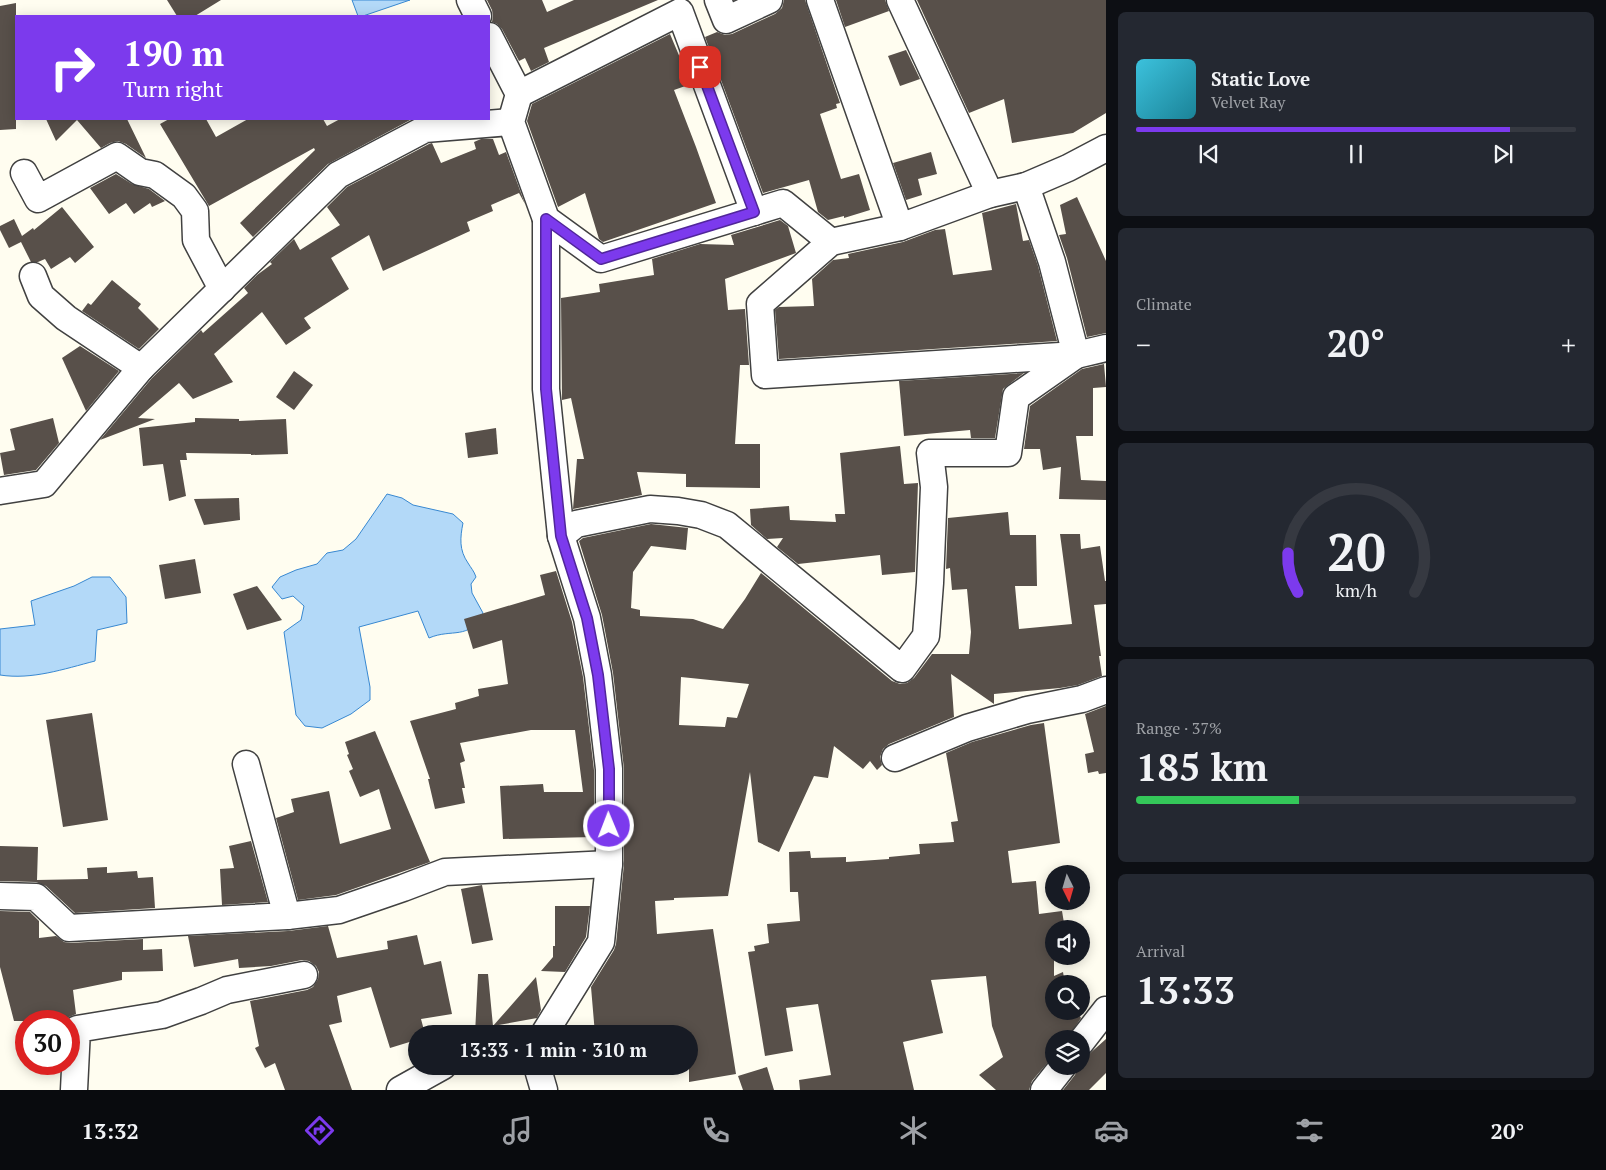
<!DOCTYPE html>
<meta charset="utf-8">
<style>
:root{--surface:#171b24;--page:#242831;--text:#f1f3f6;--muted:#9ea1a6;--line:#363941;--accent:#7c3aed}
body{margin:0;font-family:"PT Serif",serif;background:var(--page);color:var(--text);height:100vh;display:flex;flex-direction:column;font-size:19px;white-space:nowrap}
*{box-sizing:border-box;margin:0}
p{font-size:16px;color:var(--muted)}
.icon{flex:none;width:28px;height:28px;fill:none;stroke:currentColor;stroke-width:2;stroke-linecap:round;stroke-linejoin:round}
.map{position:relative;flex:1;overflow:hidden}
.details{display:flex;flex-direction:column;gap:12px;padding:12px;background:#0d0f14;width:500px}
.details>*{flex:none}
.hud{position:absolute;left:15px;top:15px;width:475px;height:105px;border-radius:0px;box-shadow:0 2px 12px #0003;background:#7c3aed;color:#fff;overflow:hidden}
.needle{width:32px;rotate:175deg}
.buttons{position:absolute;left:1045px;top:865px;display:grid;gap:10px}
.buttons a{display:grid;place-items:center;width:45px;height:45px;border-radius:50%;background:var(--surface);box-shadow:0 2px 12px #0003;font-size:25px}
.speed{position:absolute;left:15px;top:1010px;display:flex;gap:10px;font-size:25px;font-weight:700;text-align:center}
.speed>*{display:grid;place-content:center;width:65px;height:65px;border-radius:50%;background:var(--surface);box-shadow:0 2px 12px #0003;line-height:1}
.speed .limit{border:8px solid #d22;background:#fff;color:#111}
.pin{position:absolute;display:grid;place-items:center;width:42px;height:42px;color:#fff;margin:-21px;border-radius:10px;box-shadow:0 2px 8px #0006}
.me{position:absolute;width:55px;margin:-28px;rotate:359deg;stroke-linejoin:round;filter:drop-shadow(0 0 4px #0008)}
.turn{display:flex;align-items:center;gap:18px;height:105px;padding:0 25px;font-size:22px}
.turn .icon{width:65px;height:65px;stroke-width:2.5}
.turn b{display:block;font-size:35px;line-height:42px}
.big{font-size:38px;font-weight:800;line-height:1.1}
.details .tile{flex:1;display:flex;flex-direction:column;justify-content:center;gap:8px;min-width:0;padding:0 18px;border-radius:8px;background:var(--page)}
.details .dial{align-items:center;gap:0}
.dial svg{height:130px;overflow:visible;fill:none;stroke:var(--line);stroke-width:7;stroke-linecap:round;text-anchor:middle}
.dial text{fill:var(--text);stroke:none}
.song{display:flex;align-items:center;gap:15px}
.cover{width:60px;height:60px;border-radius:8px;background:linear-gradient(135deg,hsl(190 70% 55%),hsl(190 70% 35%))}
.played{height:5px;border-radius:2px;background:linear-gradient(90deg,var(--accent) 85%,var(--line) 85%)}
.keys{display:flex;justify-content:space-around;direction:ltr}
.heat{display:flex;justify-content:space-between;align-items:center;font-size:28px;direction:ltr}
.charge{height:8px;border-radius:4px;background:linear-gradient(90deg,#34c759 37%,var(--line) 0)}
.trip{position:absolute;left:408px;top:1025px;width:290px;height:50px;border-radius:25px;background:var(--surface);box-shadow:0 2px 12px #0003;font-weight:800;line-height:50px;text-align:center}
.dock{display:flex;height:80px;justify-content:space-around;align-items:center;background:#090b0e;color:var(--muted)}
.dock .icon{width:35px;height:35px}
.dock .active{color:var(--accent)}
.dock b{font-size:22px;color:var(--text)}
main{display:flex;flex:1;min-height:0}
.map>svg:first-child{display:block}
.water{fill:#b3d9f8;stroke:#3888d1}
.building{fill:#58504a;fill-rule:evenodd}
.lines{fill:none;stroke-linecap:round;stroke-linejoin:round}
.minor-casing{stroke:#414141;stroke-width:29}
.minor{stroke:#fff;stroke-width:26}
.route-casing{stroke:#51269a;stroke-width:12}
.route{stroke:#7c3aed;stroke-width:9}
</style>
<main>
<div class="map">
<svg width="1106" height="1090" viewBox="0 0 1106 1090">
<rect width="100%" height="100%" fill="#fffdf0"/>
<g class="water">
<polygon points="352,0 410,0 363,16 358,16"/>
<path d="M387 494 402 498 413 505 453 514 463 523C460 538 459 550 468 563 471 568 474 571 476 577L471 584 472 593 483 613C469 641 452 628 429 638L418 611 359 627 370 687V700L351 714 322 728 305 726 296 715 284 632 301 620 304 606 293 596 282 599 272 587 280 577 296 570 317 564 327 553 343 550 356 539Z"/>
<path d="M92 577H110L126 597 127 623 97 630 95 661C64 669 32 680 0 675V629L35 625 31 601 74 586Z"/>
</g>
<g class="building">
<polygon points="167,0 221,0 195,16 177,16"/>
<polygon points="487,0 542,0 547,12 574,0 658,0 544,48 549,62 531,71 525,58 519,61 502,29 497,24 492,22 493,16 492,10"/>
<polygon points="784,0 805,0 840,103 836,104 837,108 820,114 841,179 859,174 870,210 844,218 844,216 828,220 818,212 809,180 763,193 705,37 717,32 725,35 732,34 775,14 782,8"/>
<polygon points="836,0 885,0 889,11 845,27"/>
<polygon points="917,0 1106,0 1106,113 1073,133 1012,143 1004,99 969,113"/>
<polygon points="16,3 16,129 0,130 0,6"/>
<polygon points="670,34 691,84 674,90 696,147 716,203 603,242 599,239 585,193 558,207 527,121 532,104"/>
<polygon points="906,50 920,79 900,86 888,56"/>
<polygon points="46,119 127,119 146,158 126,144 118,141 110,143 101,148 77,120 56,141"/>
<polygon points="169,119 206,119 216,137 248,119 323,119 327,126 340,119 412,119 328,164 253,237 240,223 315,150 314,148 209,206 160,124"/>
<polygon points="481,139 493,139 499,155 506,152 525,204 519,193 491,205 493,211 467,222 470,231 383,271 369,235 331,258 349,289 304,318 311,328 286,345 262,312 214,354 233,382 193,399 179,383 138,418 155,419 100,440 152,378 201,330 203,333 248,293 244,288 257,275 272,264 270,262 294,239 300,250 340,225 327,207 347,187 429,144 432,143 441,163 476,149 474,142"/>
<polygon points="931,152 937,174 918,179 922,195 906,200 893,163"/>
<polygon points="116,174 132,184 149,189 165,201 152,207 150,203 134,214 126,203 109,214 90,188"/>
<polygon points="1077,197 1106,261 1106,333 1087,337 1067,258 1059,235 1066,234 1060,205"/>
<polygon points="1016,204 1023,241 1029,240 1038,266 1057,341 779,359 775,310 779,307 814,306 812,279 833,260 849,258 848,254 903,242 935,230 945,229 953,275 992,270 982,213"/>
<polygon points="62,207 94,247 75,263 70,257 51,269 45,259 38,262 31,262 21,242 9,248 0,230 0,226 14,219 22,236 33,228 34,230"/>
<polygon points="780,220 788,226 796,253 725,279 728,310 745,309 749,365 740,365 735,444 760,444 760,488 686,487 686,474 637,472 642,495 573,509 577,459 584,459 571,398 562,400 561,298 600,292 599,284 654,275 652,259 700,244 734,245 731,235"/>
<polygon points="112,280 141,304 138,308 159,329 139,349 82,311 88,303 91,305"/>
<polygon points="80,346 119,371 86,411 62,358"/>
<polygon points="1104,364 1106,387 1093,388 1093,436 1076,436 1081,480 1106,481 1106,500 1059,499 1061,467 1043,470 1040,449 1024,449 1030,406 1082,369"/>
<polygon points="294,371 313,385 294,410 276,397"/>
<polygon points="1024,373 1003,389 995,438 971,438 970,430 904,436 899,381"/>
<polygon points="53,418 59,443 36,470 4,475 0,453 15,450 10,429"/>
<polygon points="195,418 239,419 239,421 286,419 288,454 251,455 251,454 186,453 187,460 180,460 186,496 169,501 163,464 143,466 139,428 195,422"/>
<polygon points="496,428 498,454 468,458 465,433"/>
<polygon points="900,446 904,484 918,483 915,572 882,575 880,555 798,564 777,547 783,538 767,539 751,525 750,509 789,506 790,520 836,522 835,514 845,514 840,453"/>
<polygon points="239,498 240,520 204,525 194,499"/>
<path d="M1008 512 1010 535H1036L1037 586H1015L1019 629 1072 624 1060 534H1080L1081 549 1100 546 1105 581H1106V604L1094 605 1101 656H1099L1102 676 1078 685 1060 688 994 694V704L951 674 954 717 889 744 883 749 880 757 882 765 877 770 870 761 863 769 834 746 828 778 814 776 779 852 758 842 750 772 728 896 674 898V900L655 901 657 934 713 929 736 1074 689 1082V1034H636V1031L595 1034 591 987 614 950 616 944 624 864V769L613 673 602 615 579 541 583 538 651 524 688 528 686 550 651 546 633 572 631 608 640 610V616L693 619 723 629 745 599 761 573 892 681 900 684 907 683 914 678 932 654H969L971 632 967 589 952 590 950 568 946 569 948 518ZM681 677 749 684 737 718 727 717 725 727 679 725Z"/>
<polygon points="195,559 201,593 165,599 159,565"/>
<polygon points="556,571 572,622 583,677 594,770 594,837 503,839 500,786 543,784 544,792 583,792 575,730 531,730 460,743 465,761 460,763 465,788 462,788 465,803 435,809 428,779 430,779 410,721 456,709 455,703 479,696 478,689 508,684 502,640 473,649 464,619 545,595 540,575"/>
<polygon points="257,586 282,620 247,630 233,594"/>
<polygon points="1106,706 1106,773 1099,774 1098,771 1088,773 1085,754 1094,752 1085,714"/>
<polygon points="92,713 108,820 63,827 46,720"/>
<polygon points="1044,723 1060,843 1008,851 1012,883 1036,881 1039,914 1062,911 1065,929 1054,929 1054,976 1063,972 1065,984 1054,984 1054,1011 1077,1011 1081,1018 1067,1039 1054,1039 1054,1055 1032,1081 1029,1090 996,1090 979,1075 1003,1057 992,1026 986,976 931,980 943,1033 903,1042 914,1090 800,1090 799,1080 831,1075 818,1004 786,1008 793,1051 765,1056 748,952 755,951 754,946 769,943 767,924 800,921 798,892 790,892 789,852 810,851 811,858 846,857 846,862 889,859 889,857 920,854 919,844 954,842 951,822 958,821 946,753 972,742 1031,725"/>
<polygon points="375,731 430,862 336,895 298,900 276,818 294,812 291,799 329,791 340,844 391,829 379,789 360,797 349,771 353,769 347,755 349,754 345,742"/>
<polygon points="251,841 268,902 222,905 220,869 234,868 229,846"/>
<polygon points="0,846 38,847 37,880 88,879 87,868 107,867 107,873 137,871 138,878 153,877 155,908 75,913 46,886 36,882 0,881"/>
<polygon points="482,885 493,940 472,944 461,889"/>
<polygon points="555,906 590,906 586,937 565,972 541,971 553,957 553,946 555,946"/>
<polygon points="0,911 30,912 39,921 39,938 56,936 64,942 70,943 143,939 143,950 162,949 163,971 122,972 122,980 73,990 76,1014 69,1017 64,1021 14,1021 0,967"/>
<polygon points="328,926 337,958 388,949 387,941 417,935 424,965 441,961 452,1014 421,1019 425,1034 416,1034 416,1040 390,1048 371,987 337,996 342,1022 329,1025 352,1090 285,1090 275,1063 265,1068 255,1048 259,1046 250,1001 307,990 313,987 318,979 319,972 316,966 309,961 302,960 271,966 239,968 238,959 194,967 188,936 288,931"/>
<polygon points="478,974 488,974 493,1026 536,977 541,1010 537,1018 493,1026 494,1034 475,1034"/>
<polygon points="1106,1039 1106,1073 1089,1090 1063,1090 1075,1075 1078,1066 1081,1066 1081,1057 1087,1056"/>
<polygon points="767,1067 774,1090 743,1090 738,1076"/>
</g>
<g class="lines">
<g class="minor-casing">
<g id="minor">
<polyline points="470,0 478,16"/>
<polyline points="718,0 726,20 769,0"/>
<polyline points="820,0 900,227"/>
<polyline points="900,0 990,194"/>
<polyline points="489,36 519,94 511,122 546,219 601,259 783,203 831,242"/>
<polyline points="519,94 680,12 754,212"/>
<polyline points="1106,148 1068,168 1026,186 990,194 900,227 831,242 760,304 765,375 1076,355 1106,348"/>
<polyline points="24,173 38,199 117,156 140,172 155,175 184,196 195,211 196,240 222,289"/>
<polyline points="33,276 41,296 66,318 141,368"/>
<polyline points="0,491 44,484 141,368 338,175 425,129 511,122"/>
<polyline points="561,536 576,524 650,509 678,511 701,515 727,525 902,669 926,636 930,583 934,487 930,453 1008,453 1016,397 1076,355 1052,262 1026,186"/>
<polyline points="895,758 967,728 1027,710 1082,699 1106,690"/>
<polyline points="0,896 36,897 69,928 287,916 246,764"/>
<polyline points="287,916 339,910 403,888 445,872 609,864"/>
<polyline points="544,1034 601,942 609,864 609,769 598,675 587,618 561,536 546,389 546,219"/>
<polyline points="1081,1042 1106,1010"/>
<polyline points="537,1066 544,1090"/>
<polyline points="74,1090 77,1029 162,1015 201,1001 227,990 304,975"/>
<polyline points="400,1090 443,1066"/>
<polyline points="1044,1090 1063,1066"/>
</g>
</g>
<use href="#minor" class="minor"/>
</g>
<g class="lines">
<g class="route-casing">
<polyline id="route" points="609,826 609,769 598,675 587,618 561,536 546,389 546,219 601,259 754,212 700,67"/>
</g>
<use href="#route" class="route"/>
</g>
</svg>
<div class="buttons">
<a><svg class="needle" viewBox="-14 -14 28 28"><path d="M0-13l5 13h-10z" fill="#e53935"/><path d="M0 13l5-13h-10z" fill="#9ea1a6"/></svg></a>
<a><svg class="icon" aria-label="sound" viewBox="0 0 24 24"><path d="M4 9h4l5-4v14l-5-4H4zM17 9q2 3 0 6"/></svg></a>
<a><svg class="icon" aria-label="search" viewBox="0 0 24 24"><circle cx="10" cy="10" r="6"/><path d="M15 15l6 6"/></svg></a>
<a><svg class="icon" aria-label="layers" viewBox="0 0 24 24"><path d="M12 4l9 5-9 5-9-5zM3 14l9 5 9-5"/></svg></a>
</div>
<div class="speed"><div class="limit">30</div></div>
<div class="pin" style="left:700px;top:67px;background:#d93025"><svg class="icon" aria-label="arrive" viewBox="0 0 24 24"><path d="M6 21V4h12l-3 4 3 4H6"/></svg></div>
<svg class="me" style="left:609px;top:826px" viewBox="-20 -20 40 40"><circle r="17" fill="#7c3aed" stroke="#fff" stroke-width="3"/><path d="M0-11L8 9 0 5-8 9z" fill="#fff"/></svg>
<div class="trip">13:33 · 1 min · 310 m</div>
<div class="hud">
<div class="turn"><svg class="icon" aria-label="right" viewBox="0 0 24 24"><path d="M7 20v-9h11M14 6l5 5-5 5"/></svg><div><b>190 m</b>Turn right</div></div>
</div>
</div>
<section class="details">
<div class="tile">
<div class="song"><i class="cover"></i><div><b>Static Love</b><p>Velvet Ray</p></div></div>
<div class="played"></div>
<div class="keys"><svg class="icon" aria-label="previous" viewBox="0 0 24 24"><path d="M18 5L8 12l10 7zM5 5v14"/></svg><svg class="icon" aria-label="pause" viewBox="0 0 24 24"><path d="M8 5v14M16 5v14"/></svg><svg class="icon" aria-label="next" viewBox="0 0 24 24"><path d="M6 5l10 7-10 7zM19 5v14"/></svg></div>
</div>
<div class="tile"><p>Climate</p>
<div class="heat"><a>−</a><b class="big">20°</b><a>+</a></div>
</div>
<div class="tile dial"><svg viewBox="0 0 100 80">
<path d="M14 69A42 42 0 1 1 86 69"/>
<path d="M14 69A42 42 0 0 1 8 45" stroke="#7c3aed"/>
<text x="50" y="56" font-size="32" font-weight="700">20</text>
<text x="50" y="72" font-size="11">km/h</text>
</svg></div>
<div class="tile"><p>Range · 37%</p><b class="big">185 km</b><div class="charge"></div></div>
<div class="tile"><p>Arrival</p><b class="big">13:33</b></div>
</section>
</main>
<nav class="dock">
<b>13:32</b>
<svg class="icon active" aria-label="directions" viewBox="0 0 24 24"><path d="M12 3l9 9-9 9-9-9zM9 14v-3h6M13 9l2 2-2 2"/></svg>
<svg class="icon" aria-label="music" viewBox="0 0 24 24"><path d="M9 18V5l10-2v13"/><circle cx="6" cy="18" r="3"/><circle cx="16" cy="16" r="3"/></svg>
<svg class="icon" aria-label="phone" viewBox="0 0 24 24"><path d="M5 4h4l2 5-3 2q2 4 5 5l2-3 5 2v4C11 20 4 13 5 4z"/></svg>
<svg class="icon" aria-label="climate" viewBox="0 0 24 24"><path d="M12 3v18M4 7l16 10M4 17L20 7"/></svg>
<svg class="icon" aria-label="car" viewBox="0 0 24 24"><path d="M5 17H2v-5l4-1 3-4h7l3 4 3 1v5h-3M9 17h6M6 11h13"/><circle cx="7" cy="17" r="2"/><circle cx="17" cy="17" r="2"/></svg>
<svg class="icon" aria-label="filters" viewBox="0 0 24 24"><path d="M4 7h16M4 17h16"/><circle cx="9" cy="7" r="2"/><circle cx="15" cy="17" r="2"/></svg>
<b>20°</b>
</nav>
